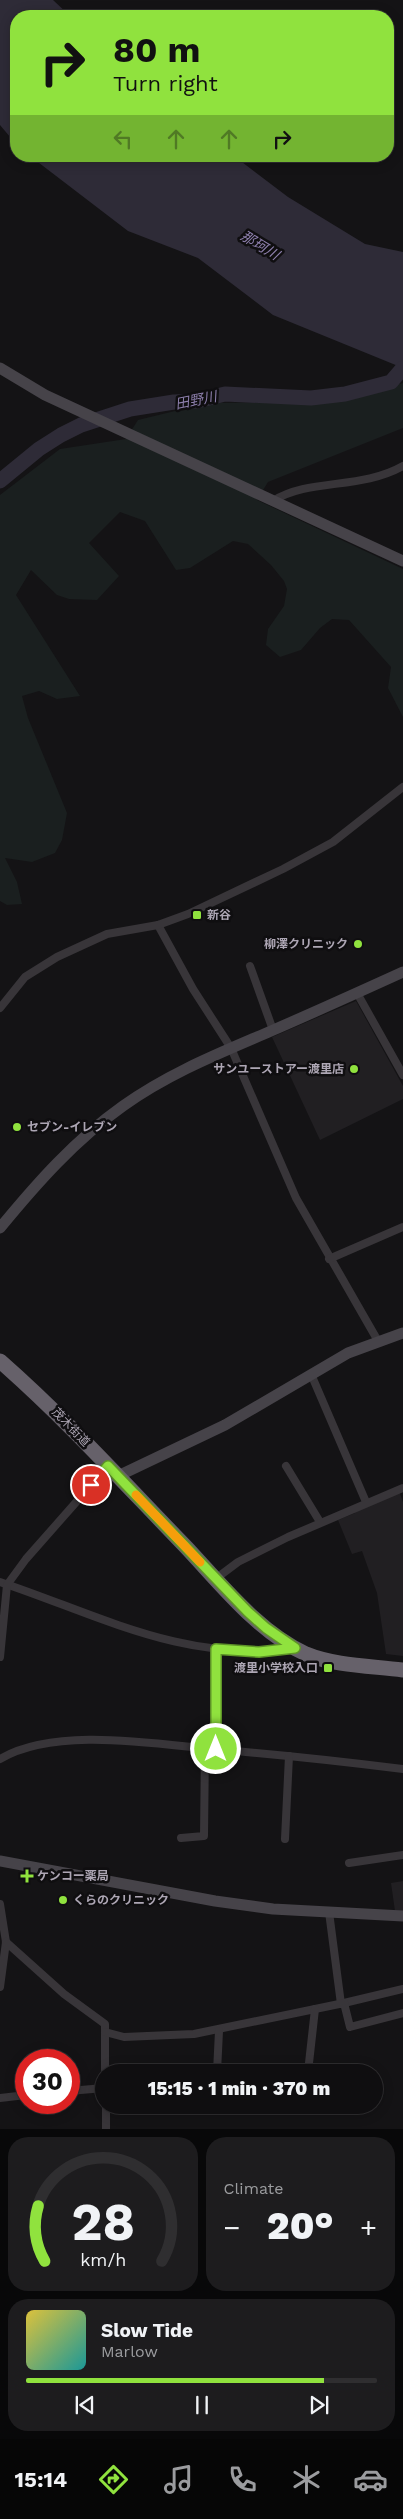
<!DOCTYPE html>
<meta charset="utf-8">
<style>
:root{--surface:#0f0e10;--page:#1d1c1e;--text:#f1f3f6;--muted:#9b9c9f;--line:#2f2e30;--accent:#90e23e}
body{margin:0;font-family:"Work Sans","Noto Sans JP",sans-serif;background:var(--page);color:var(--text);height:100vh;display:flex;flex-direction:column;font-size:19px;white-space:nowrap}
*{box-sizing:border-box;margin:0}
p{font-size:16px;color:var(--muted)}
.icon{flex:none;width:28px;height:28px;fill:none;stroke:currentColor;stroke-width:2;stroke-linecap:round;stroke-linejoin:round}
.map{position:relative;height:2129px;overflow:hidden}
.panel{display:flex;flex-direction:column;gap:8px;padding:8px;background:#080809;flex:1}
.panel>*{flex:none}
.guide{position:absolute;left:10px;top:10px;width:384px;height:152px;border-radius:20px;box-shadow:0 2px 12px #0003,0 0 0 1px var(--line);background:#90e23e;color:#111;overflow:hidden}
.speed{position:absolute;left:15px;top:2049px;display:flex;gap:10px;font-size:25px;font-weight:700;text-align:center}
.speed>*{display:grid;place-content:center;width:65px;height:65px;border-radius:50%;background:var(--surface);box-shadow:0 2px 12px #0003,0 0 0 1px var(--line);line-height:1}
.speed .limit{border:8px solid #d22;background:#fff;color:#111}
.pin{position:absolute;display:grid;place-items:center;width:42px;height:42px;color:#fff;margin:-21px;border:2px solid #fff;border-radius:50%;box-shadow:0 1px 5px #0007}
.me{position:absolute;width:55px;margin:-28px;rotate:0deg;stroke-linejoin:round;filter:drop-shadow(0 0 4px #0008)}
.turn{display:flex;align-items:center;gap:18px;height:105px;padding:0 20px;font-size:22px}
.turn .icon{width:65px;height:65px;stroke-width:2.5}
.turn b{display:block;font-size:35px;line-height:42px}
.lanes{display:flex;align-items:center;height:48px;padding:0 20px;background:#0003;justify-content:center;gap:25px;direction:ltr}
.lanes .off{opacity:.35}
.big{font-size:38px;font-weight:800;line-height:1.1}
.panel .widget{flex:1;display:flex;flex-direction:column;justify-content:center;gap:8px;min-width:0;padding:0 18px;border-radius:20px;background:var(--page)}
.panel .dial{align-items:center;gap:0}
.dial svg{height:130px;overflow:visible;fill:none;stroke:var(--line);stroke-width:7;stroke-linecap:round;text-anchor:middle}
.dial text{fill:var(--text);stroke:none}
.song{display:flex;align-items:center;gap:15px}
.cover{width:60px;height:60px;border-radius:8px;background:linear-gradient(135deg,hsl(50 70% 55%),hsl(180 70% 35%))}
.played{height:5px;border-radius:2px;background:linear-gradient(90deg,var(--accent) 85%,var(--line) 85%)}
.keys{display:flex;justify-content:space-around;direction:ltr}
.heat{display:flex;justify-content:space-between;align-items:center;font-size:28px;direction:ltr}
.panel .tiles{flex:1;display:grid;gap:8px;grid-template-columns:1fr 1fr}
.widget:last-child{grid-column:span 2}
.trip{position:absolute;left:95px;top:2064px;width:288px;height:50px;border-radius:25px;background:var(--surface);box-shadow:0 2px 12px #0003,0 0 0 1px var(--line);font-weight:800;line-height:50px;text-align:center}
.menu{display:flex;height:80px;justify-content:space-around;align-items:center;background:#060606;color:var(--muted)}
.menu .icon{width:35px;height:35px}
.menu .current{color:var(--accent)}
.menu b{font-size:22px;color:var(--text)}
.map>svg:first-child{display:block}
.built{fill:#211f22}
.green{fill:#1a1f1f}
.water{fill:#2e2b37}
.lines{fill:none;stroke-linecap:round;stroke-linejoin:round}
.river{stroke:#2e2b37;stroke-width:15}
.street{stroke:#383539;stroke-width:8}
.secondary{stroke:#464349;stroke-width:11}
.highway{stroke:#66616a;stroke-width:15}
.route-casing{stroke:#5e9328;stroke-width:12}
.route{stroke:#90e23e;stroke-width:9}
.slow{stroke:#f59e0b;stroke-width:9}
.poi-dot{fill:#90e23e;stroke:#0f0e10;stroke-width:2}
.labels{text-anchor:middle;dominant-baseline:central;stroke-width:5;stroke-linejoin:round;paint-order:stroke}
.poi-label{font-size:12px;font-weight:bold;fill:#ada6b4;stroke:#0f0e10;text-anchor:start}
.street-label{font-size:12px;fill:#ada6b4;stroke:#0f0e10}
.water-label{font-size:14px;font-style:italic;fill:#8d7fac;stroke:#0f0e10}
</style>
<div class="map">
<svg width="403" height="2129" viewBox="0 0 403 2129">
<rect width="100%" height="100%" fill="#141315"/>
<g class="built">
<polygon points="356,1001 403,1086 403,1099 320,1140 272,1037"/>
<polygon points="399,1491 403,1502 403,1656 386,1654 377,1593 362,1551 352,1554 338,1520 355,1513 356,1509"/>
<polygon points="403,1881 403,1911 395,1911 391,1883"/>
</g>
<polygon class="green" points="403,383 403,428 268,482 257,500 403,569 403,717 388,688 391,667 349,620 332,619 320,628 301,650 280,657 266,645 268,629 284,606 287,589 284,581 271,565 248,544 233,541 190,568 176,570 145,521 120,512 89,543 119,576 97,600 69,599 57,595 31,570 16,595 80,696 57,699 39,691 22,696 28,718 67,813 62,840 55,853 32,862 5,858 17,882 22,904 7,905 0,901 0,495 60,449 126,439 138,420 208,403 325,402"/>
<g class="water">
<polygon points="0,0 53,0 70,16 16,16 16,144 0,125"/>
<polygon points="30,156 234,156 288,197 365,244 403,252 403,368 273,315 198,258 128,231"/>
</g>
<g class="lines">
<polyline class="river" points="0,481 39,449 61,435 81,425 130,409 174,402 197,401 225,394 311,398 345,394 391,382 403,368"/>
<g class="street">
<path d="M273 501C309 478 361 490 403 466"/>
<polyline points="158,925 193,989 231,1048 296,1198 378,1341"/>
<polyline points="250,966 273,1030"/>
<polyline points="357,993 403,1075"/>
<polyline points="0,1008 25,977 57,957 107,934 158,925 188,914 283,869 333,842 403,787"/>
<polyline points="329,1259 403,1227"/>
<polyline points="311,1374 366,1502"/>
<polyline points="286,1466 320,1522"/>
<polyline points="214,1580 238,1562 288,1537 403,1488"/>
<path d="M0 1582C99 1615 184 1663 293 1648"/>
<polyline points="0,1657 7,1585 26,1559 108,1466"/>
<polyline points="216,1749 216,1649"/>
<path d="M0 1759C54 1727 150 1743 210 1749 274 1754 339 1761 403 1769"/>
<polyline points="181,1838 204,1836 205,1748"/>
<polyline points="285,1839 289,1756"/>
<polyline points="349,1863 403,1855"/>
<polyline points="0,1904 6,1942 0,1987"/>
<polyline points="329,1912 341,2004"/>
<polyline points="6,1942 64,1994 105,2024 105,2072"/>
<polyline points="344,2003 403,1989"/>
<polyline points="105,2032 124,2037 194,2034 344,2003 350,2027 403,2013"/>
<polyline points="217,2072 219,2031"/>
<polyline points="308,2072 315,2009"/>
<polyline points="69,2091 104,2088"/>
<polyline points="0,2098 26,2095"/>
<polyline points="106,2105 106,2129"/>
</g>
<g class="secondary">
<polyline points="0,368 45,395 403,561"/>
<path d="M0 1228C37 1183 75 1140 123 1106 169 1073 220 1053 271 1031 315 1012 359 992 403 972"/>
<polyline points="118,1476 225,1425 348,1353 403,1333"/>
<polyline points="0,1861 215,1901 273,1909 403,1916"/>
</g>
<path class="highway" d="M0 1361C66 1419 124 1483 185 1546 221 1584 258 1632 306 1654 335 1666 372 1666 403 1670"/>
</g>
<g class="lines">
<g class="route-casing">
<polyline id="route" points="91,1485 108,1466 248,1612 266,1628 295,1648 259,1652 216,1649 216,1749"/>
</g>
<use href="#route" class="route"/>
<polyline class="slow" points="136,1495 200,1562"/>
</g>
<g class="poi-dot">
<rect x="192" y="910" width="10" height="10" rx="2.5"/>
<circle cx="358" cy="944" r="5"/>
<circle cx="354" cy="1069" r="5"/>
<circle cx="17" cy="1127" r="5"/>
<rect x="323" y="1663" width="10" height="10" rx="2.5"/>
<path d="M24.5 1868.5h5v5h5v5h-5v5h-5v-5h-5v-5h5z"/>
<circle cx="63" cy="1900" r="5"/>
</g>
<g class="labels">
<g class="poi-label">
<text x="207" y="915">新谷</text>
<text x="348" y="944" text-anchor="end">柳澤クリニック</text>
<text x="344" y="1069" text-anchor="end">サンユーストアー渡里店</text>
<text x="27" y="1127">セブン-イレブン</text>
<text x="318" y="1668" text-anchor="end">渡里小学校入口</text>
<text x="37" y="1876">ケンコー薬局</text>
<text x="73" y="1900">くらのクリニック</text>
</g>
<g class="street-label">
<text transform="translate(71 1427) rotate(46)">茂木街道</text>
</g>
<g class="water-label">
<text transform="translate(260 245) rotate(31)">那珂川</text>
<text transform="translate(196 400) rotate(-11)">田野川</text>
</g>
</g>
</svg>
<div class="speed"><div class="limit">30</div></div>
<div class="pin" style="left:91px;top:1485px;background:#d93025"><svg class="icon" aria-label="arrive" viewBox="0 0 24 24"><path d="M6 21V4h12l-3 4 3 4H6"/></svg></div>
<svg class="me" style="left:216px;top:1749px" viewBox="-20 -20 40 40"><circle r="17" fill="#90e23e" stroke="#fff" stroke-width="3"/><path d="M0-11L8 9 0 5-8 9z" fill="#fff"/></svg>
<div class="trip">15:15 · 1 min · 370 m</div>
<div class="guide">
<div class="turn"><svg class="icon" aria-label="right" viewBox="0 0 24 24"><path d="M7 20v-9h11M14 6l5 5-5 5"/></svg><div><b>80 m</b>Turn right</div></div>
<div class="lanes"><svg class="icon off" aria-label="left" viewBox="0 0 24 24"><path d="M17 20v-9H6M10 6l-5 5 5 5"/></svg><svg class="icon off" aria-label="ahead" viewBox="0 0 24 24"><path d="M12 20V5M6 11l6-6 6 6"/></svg><svg class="icon off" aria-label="ahead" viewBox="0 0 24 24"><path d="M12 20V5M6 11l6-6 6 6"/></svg><svg class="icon" aria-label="right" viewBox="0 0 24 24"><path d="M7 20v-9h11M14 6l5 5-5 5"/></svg></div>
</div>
</div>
<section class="panel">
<div class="tiles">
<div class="widget dial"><svg viewBox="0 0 100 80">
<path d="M14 69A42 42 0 1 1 86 69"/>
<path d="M14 69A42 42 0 0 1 10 35" stroke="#90e23e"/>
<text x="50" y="56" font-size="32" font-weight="700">28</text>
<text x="50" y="72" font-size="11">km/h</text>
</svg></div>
<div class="widget"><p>Climate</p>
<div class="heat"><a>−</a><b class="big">20°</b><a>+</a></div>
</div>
<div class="widget">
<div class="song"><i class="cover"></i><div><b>Slow Tide</b><p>Marlow</p></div></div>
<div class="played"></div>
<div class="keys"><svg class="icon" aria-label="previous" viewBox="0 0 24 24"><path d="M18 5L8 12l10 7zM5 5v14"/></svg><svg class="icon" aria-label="pause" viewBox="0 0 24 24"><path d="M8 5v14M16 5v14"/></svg><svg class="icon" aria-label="next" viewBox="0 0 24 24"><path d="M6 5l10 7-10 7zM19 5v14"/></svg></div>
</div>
</div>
</section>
<nav class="menu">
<b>15:14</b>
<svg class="icon current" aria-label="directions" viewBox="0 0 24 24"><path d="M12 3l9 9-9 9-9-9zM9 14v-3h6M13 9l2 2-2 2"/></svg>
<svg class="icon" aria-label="music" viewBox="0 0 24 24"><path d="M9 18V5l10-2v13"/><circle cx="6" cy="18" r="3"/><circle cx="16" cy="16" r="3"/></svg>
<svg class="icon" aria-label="phone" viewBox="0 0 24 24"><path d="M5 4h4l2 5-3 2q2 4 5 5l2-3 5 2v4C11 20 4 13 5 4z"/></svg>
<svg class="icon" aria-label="climate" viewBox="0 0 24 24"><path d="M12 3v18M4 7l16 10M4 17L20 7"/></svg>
<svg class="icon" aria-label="car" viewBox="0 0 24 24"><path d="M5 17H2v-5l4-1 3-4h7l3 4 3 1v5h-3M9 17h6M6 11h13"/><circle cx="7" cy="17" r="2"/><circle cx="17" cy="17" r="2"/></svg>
</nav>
